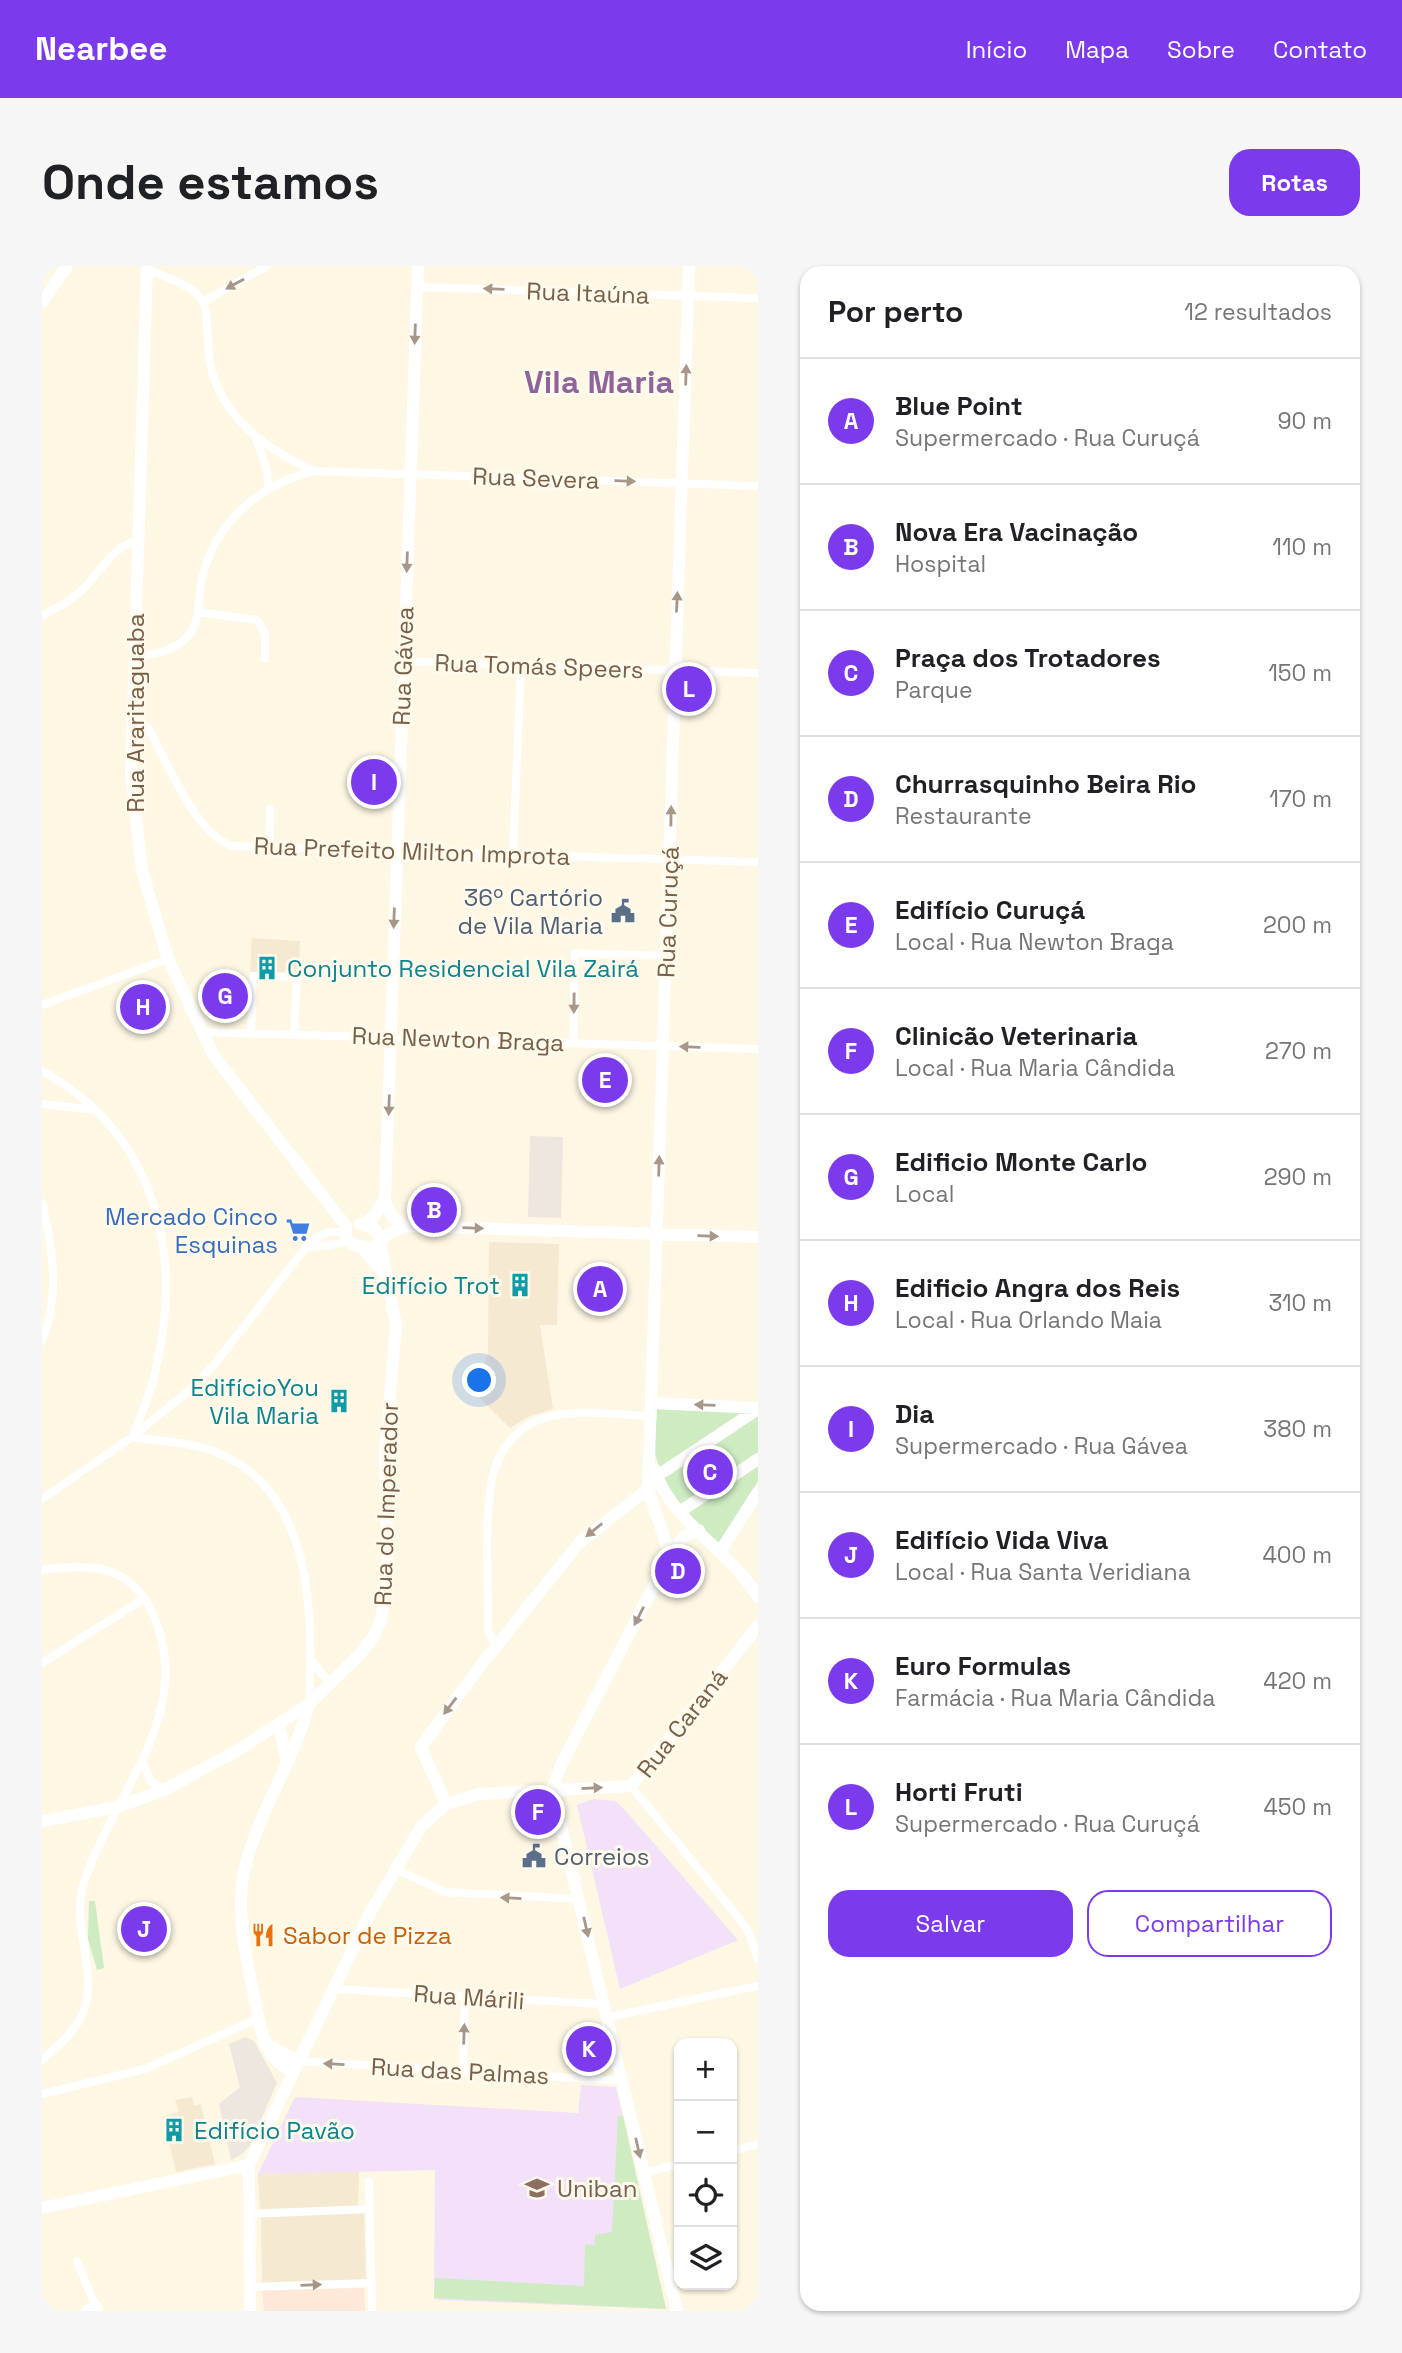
<!DOCTYPE html>
<html lang="pt">
<head>
<meta charset="utf-8">
<style>
	body { margin:0; font-family:"Space Grotesk",sans-serif; background:#f6f6f6; color:#202124 }
	.controls { position:absolute; right:21px; bottom:21px; display:grid; overflow:hidden; border-radius:14px; box-shadow:0 2px 5px #0004 }
	.controls button { width:63px; height:63px; display:grid; place-items:center; padding:0; border:0; border-bottom:2px solid #e0e0e0; background:#fff; color:#202124; font:35px sans-serif }
	.you { position:absolute; left:438px; top:1115px; width:24px; height:24px; margin:-18px; border:5px solid #fff; border-radius:50%; background:#1a73e8; box-shadow:0 0 0 10px #1a73e833 }
	.badge { display:grid; place-items:center; width:46px; height:46px; border-radius:50%; background:#7c3aed; color:#fff; font-size:23px; font-weight:700 }
	.pin { position:absolute; translate:-50% -50%; border:4px solid #fff; box-shadow:0 2px 7px #0006 }
	.list { margin:0; padding:0; list-style:none }
	h2 { display:flex; justify-content:space-between; align-items:center; height:91px; margin:0; padding:0 28px; font-size:30px }
	h2 small { font-size:23px; font-weight:400; color:#757577 }
	.list li { display:grid; grid-template-columns:46px 1fr auto; gap:21px; align-items:center; box-sizing:border-box; height:126px; padding:0 28px; border-top:2px solid #e0e0e0 }
	.list b { display:block; font-size:26px; white-space:nowrap }
	.list p { margin:0; font-size:23px; white-space:nowrap; color:#757577 }
	.list em { font-size:23px; font-style:normal; color:#757577 }
	.actions { display:flex; gap:14px; padding:21px 28px }
	.actions a { flex:1; padding:16px 0; border:2px solid #7c3aed; border-radius:21px; text-align:center; font-size:24px; color:#7c3aed }
	.actions .main { background:#7c3aed; color:#fff }
	.icon { flex:none; width:38px; height:38px; fill:none; stroke:currentColor; stroke-width:2; stroke-linecap:round; stroke-linejoin:round }
	.map { position:relative; flex:none; width:716px; height:2045px; overflow:hidden; border-radius:21px }
	header { display:flex; align-items:center; gap:42px; box-sizing:border-box; height:98px; padding:0 35px; background:#7c3aed; color:#fff }
	header strong { font-size:33px }
	nav { display:flex; gap:38px; margin-inline-start:auto; font-size:24px }
	.intro { display:flex; align-items:center; justify-content:space-between; box-sizing:border-box; height:168px; padding:0 42px }
	h1 { margin:0; font-size:49px }
	.button { padding:18px 32px; border-radius:21px; background:#7c3aed; color:#fff; font-size:24px; font-weight:700 }
	main { display:flex; gap:42px; padding:0 42px }
	aside { flex:1; background:#fff; border-radius:21px; box-shadow:0 2px 5px #0004 }
	.map>svg:first-child { display:block }
	.residential { fill:#f5e9d2 }
	.commercial { fill:#fee8d8 }
	.industrial { fill:#ede7df }
	.education { fill:#f3e1f9 }
	.green { fill:#ceebc2 }
	.lines { fill:none; stroke-linecap:round; stroke-linejoin:round }
	.street { stroke:#fff; stroke-width:8 }
	.secondary { stroke:#fff; stroke-width:12 }
	.oneway { fill:#a79789 }
	.labels { text-anchor:middle; dominant-baseline:central; stroke-width:6; stroke-linejoin:round; paint-order:stroke }
	.street-label { font-size:24px; fill:#775f49; stroke:#fffaeb }
	.service-label { font-size:24px; fill:#4e5e75; stroke:#fffaeb; text-anchor:end }
	.culture-label { font-size:24px; fill:#0d838f; stroke:#fffaeb; text-anchor:start }
	.shop-label { font-size:24px; fill:#366cbe; stroke:#fffaeb; text-anchor:end }
	.food-label { font-size:24px; fill:#c56008; stroke:#fffaeb; text-anchor:start }
	.education-label { font-size:24px; fill:#785e54; stroke:#fffaeb; text-anchor:start }
	.district-label { font-size:32px; font-weight:bold; fill:#8f649b; stroke:#fffaeb }
</style>
</head>
<body>
<header>
<strong>Nearbee</strong>
<nav><a>Início</a><a>Mapa</a><a>Sobre</a><a>Contato</a></nav>
</header>
<div class="intro"><h1>Onde estamos</h1><a class="button">Rotas</a></div>
<main>
<div class="map">
<svg width="716" height="2045" viewBox="0 0 716 2045">
	<rect width="100%" height="100%" fill="#fdf7e4"/>
	<!-- residential -->
	<path class="residential" d="M210,672l48,3 -1,35 -49,-2z
		M447,976l70,2 -2,81h-17l13,84 -23,7 -20,12 -36,-36 14,-38z
		M150,1831l2,9 7,-2 14,60 -39,8 -13,-56 16,-4 -4,-12z
		M317,1905l-1,36 -98,2 -2,-35z
		M322,1947l2,67 -104,5 -1,-69z"/>
	<!-- commercial -->
	<path class="commercial" d="M322,2022l1,23h-101l-2,-21z"/>
	<!-- industrial -->
	<path class="industrial" d="M488,870l33,1 -2,81 -33,-1z
		M203,1771l9,4 23,42 -27,62 -8,9 -11,6 -12,-56 21,-17 -11,-43z"/>
	<!-- education -->
	<path class="education" d="M551,1533l23,2 8,8 114,131 -118,49 -43,-184z
		M539,1819l35,2 50,222 -226,-9 -6,-2 1,-128 -177,4 37,-77 283,16z"/>
	<!-- green -->
	<path class="green" d="M615,1142l93,3 8,4v66l-38,63c-27,-24 -54,-51 -64,-87 -4,-14 1,-34 1,-49z
		M47,1635h6l9,67 -7,2 -9,-31z
		M576,1850h5l43,193 -232,-11 1,-20 149,8 1,-42 10,1v-10l17,-3z"/>
	<g class="lines">
		<!-- street -->
		<path class="street" d="M105,4c15,6 48,15 56,32 6,13 4,44 7,60 10,55 56,87 104,109
			M375,21l341,11
			M161,36l64,-36
			M214,173l11,31 1,17
			M156,346l59,8 8,14v25
			M0,350c17,-9 33,-18 46,-32 19,-22 21,-31 49,-45
			M93,390c21,-2 44,-5 57,-25 9,-16 6,-37 10,-53 13,-56 58,-94 112,-107l444,15
			M361,395l355,12
			M91,456h8l8,7c18,33 47,106 83,117l526,16
			M227,581l1,-38
			M471,588l8,-188
			M0,739l126,-46
			M159,766l557,17
			M209,767l2,-57 44,1 -3,57
			M531,777l2,-90 91,3
			M0,805c115,64 143,184 112,306 -5,20 -14,41 -22,60 28,4 58,5 84,15 98,39 97,162 93,251
			M0,838l53,6
			M0,937c11,45 18,94 0,138
			M264,982l44,-6
			M0,1233l90,-62 59,-48 22,-23 98,-125 16,-9h19
			M0,1304c46,-6 86,-7 109,40 48,100 -36,180 -67,272 -15,45 18,92 -3,135 -8,17 -26,31 -39,43
			M454,1381l-8,-17c1,-43 -6,-128 8,-165 8,-22 26,-40 48,-47 33,-10 73,-3 107,-2
			M269,1394l19,24
			M0,1397l103,-65
			M100,1495l9,21 13,8
			M589,1520l107,131 11,16 9,26
			M352,1602l50,24 136,7
			M291,1723l272,15
			M566,1751l150,-31
			M256,1795l325,20
			M421,1806l2,-75
			M0,1828l103,-25 114,-51
			M690,1885l26,-7
			M602,1907l35,-9
			M327,1915l3,130
			M207,1948l120,-5
			M35,1995l19,46
			M208,2021l122,-4"/>
		<!-- secondary -->
		<path class="secondary" d="M105,0l-16,507 11,98 26,88 46,97 132,170
			M0,36l25,-36
			M343,936l8,16 12,8
			M321,959l11,-9 11,-17 33,-933
			M304,960v13l7,6 19,3 17,-14 16,-8 353,11
			M320,981l24,29
			M610,1137l106,5
			M613,1204c16,52 76,81 103,127
			M639,1245l77,-52
			M679,1284l37,-58
			M628,1289l-22,-66 41,-1223
			M237,1458l8,40
			M404,1538l-25,-57 57,-78 101,-126 69,-54 9,-13 101,-67
			M0,1555l75,-14 47,-17 74,-40 71,-46 51,-50 14,-18 7,-16 7,-42 -3,-123 11,-130 -17,-89 -5,-8 -14,-4
			M222,1777l34,18
			M250,1806c-29,-15 -31,-42 -37,-71 -9,-45 -21,-93 -9,-138 15,-56 49,-104 63,-159
			M0,1942l207,-43
			M45,2045l9,-4 1,4
			M208,2045l-1,-146 122,-254 50,-84 25,-23 33,-10 152,-8 127,-160
			M635,2045l-125,-522 10,-26 108,-208 14,-19 15,-6"/>
	</g>
	<!-- one-way arrows -->
	<defs><path id="oneway-solid" d="M-6-.8H1V-3.2L6.5 0L1 3.2V.8H-6Z" transform="scale(1.75)"/></defs>
	<g class="oneway">
		<use href="#oneway-solid" transform="translate(193 18) rotate(151)"/>
		<use href="#oneway-solid" transform="translate(452 23) rotate(-178)"/>
		<use href="#oneway-solid" transform="translate(373 68) rotate(92)"/>
		<use href="#oneway-solid" transform="translate(644 109) rotate(-88)"/>
		<use href="#oneway-solid" transform="translate(583 215) rotate(2)"/>
		<use href="#oneway-solid" transform="translate(365 296) rotate(92)"/>
		<use href="#oneway-solid" transform="translate(635 336) rotate(-87)"/>
		<use href="#oneway-solid" transform="translate(629 550) rotate(-89)"/>
		<use href="#oneway-solid" transform="translate(352 652) rotate(92)"/>
		<use href="#oneway-solid" transform="translate(532 737) rotate(91)"/>
		<use href="#oneway-solid" transform="translate(648 781) rotate(-178)"/>
		<use href="#oneway-solid" transform="translate(347 839) rotate(92)"/>
		<use href="#oneway-solid" transform="translate(617 900) rotate(-88)"/>
		<use href="#oneway-solid" transform="translate(431 962) rotate(2)"/>
		<use href="#oneway-solid" transform="translate(666 970) rotate(2)"/>
		<use href="#oneway-solid" transform="translate(663 1139) rotate(-178)"/>
		<use href="#oneway-solid" transform="translate(552 1264) rotate(141)"/>
		<use href="#oneway-solid" transform="translate(597 1350) rotate(117)"/>
		<use href="#oneway-solid" transform="translate(408 1440) rotate(127)"/>
		<use href="#oneway-solid" transform="translate(550 1522) rotate(-3)"/>
		<use href="#oneway-solid" transform="translate(469 1632) rotate(-177)"/>
		<use href="#oneway-solid" transform="translate(544 1661) rotate(77)"/>
		<use href="#oneway-solid" transform="translate(422 1768) rotate(-88)"/>
		<use href="#oneway-solid" transform="translate(292 1798) rotate(-177)"/>
		<use href="#oneway-solid" transform="translate(596 1882) rotate(77)"/>
		<use href="#oneway-solid" transform="translate(269 2019) rotate(-2)"/>
	</g>
	<!-- icons -->
	<defs>
		<g id="civic-bare" transform="scale(1.89)"><path d="M-.6-6.5H3V-4.5H.6V-3L4-1V1h2V6H-6V1h2V-1L-.6-3ZM-1.2 2.5V6h2.4V2.5Z" fill="#5c6f8a" stroke="#fffaeb" stroke-width="2.5" paint-order="stroke"/></g>
		<g id="building-bare" transform="scale(1.89)"><path d="M-4-6H4V6H1V3H-1V6H-4ZM-2.5-4.3h1.7v1.8h-1.7ZM.8-4.3h1.7v1.8H.8ZM-2.5-1h1.7V.8h-1.7ZM.8-1h1.7V.8H.8Z" fill="#0f9aa8" stroke="#fffaeb" stroke-width="2.5" paint-order="stroke"/></g>
		<g id="supermarket-bare" transform="scale(1.89)"><path d="M-6-5.5h2.5l.6 2H6L4.5 2H-2.5L-4.4-4H-6ZM-1.5 3.2a1.3 1.3 0 1 0 .1 0ZM3 3.2a1.3 1.3 0 1 0 .1 0Z" fill="#3f7fe0" stroke="#fffaeb" stroke-width="2.5" paint-order="stroke"/></g>
		<g id="restaurant-bare" transform="scale(1.89)"><path d="M-5-6h1v4h1v-4h1v4h1v-4h1v5L-1.5 .5V6h-2V.5L-5-1ZM5-6V6H3V1.5H1.5Q1.5-4 5-6Z" fill="#e8710a" stroke="#fffaeb" stroke-width="2.5" paint-order="stroke"/></g>
		<g id="university-bare" transform="scale(1.89)"><path d="M0-5L7-2L0 1L-7-2ZM-4 1L0 2.5L4 1V4Q0 6-4 4Z" fill="#8d6e63" stroke="#fffaeb" stroke-width="2.5" paint-order="stroke"/></g>
	</defs>
	<g fill-rule="evenodd">
		<use href="#civic-bare" x="581" y="645"/>
		<use href="#building-bare" x="225" y="702"/>
		<use href="#supermarket-bare" x="256" y="964"/>
		<use href="#building-bare" x="478" y="1019"/>
		<use href="#building-bare" x="297" y="1135"/>
		<use href="#civic-bare" x="492" y="1590"/>
		<use href="#restaurant-bare" x="221" y="1669"/>
		<use href="#building-bare" x="132" y="1864"/>
		<use href="#university-bare" x="495" y="1922"/>
	</g>
	<g class="labels">
		<!-- street labels -->
		<g class="street-label">
			<text transform="translate(546 27) rotate(2)">Rua Itaúna</text>
			<text transform="translate(494 212) rotate(2)">Rua Severa</text>
			<text transform="translate(361 400) rotate(-88)">Rua Gávea</text>
			<text transform="translate(497 400) rotate(2)">Rua Tomás Speers</text>
			<text transform="translate(93 447) rotate(-90)">Rua Araritaguaba</text>
			<text transform="translate(370 585) rotate(2)">Rua Prefeito Milton Improta</text>
			<text transform="translate(626 646) rotate(-88)">Rua Curuçá</text>
			<text transform="translate(416 773) rotate(2)">Rua Newton Braga</text>
			<text transform="translate(344 1238) rotate(-88)">Rua do Imperador</text>
			<text transform="translate(640 1457) rotate(-52)">Rua Caraná</text>
			<text transform="translate(427 1731) rotate(4)">Rua Márili</text>
			<text transform="translate(418 1805) rotate(3)">Rua das Palmas</text>
		</g>
		<!-- service labels -->
		<g class="service-label">
			<text x="561" y="631">36º Cartório<tspan x="561" dy="28">de Vila Maria</tspan></text>
			<text x="512" y="1590" text-anchor="start">Correios</text>
		</g>
		<!-- culture labels -->
		<g class="culture-label">
			<text x="245" y="702">Conjunto Residencial Vila Zairá</text>
			<text x="458" y="1019" text-anchor="end">Edifício Trot</text>
			<text x="277" y="1121" text-anchor="end">EdifícioYou<tspan x="277" dy="28">Vila Maria</tspan></text>
			<text x="152" y="1864">Edifício Pavão</text>
		</g>
		<!-- shop labels -->
		<g class="shop-label">
			<text x="236" y="950">Mercado Cinco<tspan x="236" dy="28">Esquinas</tspan></text>
		</g>
		<!-- food labels -->
		<g class="food-label">
			<text x="241" y="1669">Sabor de Pizza</text>
		</g>
		<!-- education labels -->
		<g class="education-label">
			<text x="515" y="1922">Uniban</text>
		</g>
		<!-- district labels -->
		<g class="district-label">
			<text x="557" y="116">Vila Maria</text>
		</g>
	</g>
</svg>
<div class="controls">
<button>+</button>
<button>−</button>
<button><svg class="icon" aria-label="locate" viewBox="0 0 24 24"><circle cx="12" cy="12" r="6"/><path d="M12 2v4M12 18v4M2 12h4M18 12h4"/></svg></button>
<button><svg class="icon" aria-label="layers" viewBox="0 0 24 24"><path d="M12 4l9 5-9 5-9-5zM3 14l9 5 9-5"/></svg></button>
</div>
<div class="you"></div>
<div class="pin badge" style="left:558px;top:1023px">A</div>
<div class="pin badge" style="left:392px;top:944px">B</div>
<div class="pin badge" style="left:668px;top:1206px">C</div>
<div class="pin badge" style="left:636px;top:1305px">D</div>
<div class="pin badge" style="left:563px;top:814px">E</div>
<div class="pin badge" style="left:496px;top:1546px">F</div>
<div class="pin badge" style="left:183px;top:730px">G</div>
<div class="pin badge" style="left:101px;top:741px">H</div>
<div class="pin badge" style="left:332px;top:516px">I</div>
<div class="pin badge" style="left:102px;top:1663px">J</div>
<div class="pin badge" style="left:547px;top:1783px">K</div>
<div class="pin badge" style="left:647px;top:423px">L</div>
</div>
<aside>
<h2>Por perto<small>12 resultados</small></h2>
<ul class="list">
<li><span class="badge">A</span><div><b>Blue Point</b><p>Supermercado · Rua Curuçá</p></div><em>90 m</em></li>
<li><span class="badge">B</span><div><b>Nova Era Vacinação</b><p>Hospital</p></div><em>110 m</em></li>
<li><span class="badge">C</span><div><b>Praça dos Trotadores</b><p>Parque</p></div><em>150 m</em></li>
<li><span class="badge">D</span><div><b>Churrasquinho Beira Rio</b><p>Restaurante</p></div><em>170 m</em></li>
<li><span class="badge">E</span><div><b>Edifício Curuçá</b><p>Local · Rua Newton Braga</p></div><em>200 m</em></li>
<li><span class="badge">F</span><div><b>Clinicão Veterinaria</b><p>Local · Rua Maria Cândida</p></div><em>270 m</em></li>
<li><span class="badge">G</span><div><b>Edificio Monte Carlo</b><p>Local</p></div><em>290 m</em></li>
<li><span class="badge">H</span><div><b>Edificio Angra dos Reis</b><p>Local · Rua Orlando Maia</p></div><em>310 m</em></li>
<li><span class="badge">I</span><div><b>Dia</b><p>Supermercado · Rua Gávea</p></div><em>380 m</em></li>
<li><span class="badge">J</span><div><b>Edifício Vida Viva</b><p>Local · Rua Santa Veridiana</p></div><em>400 m</em></li>
<li><span class="badge">K</span><div><b>Euro Formulas</b><p>Farmácia · Rua Maria Cândida</p></div><em>420 m</em></li>
<li><span class="badge">L</span><div><b>Horti Fruti</b><p>Supermercado · Rua Curuçá</p></div><em>450 m</em></li>
</ul>
<div class="actions"><a class="main">Salvar</a><a>Compartilhar</a></div>
</aside>
</main>
</body>
</html>
